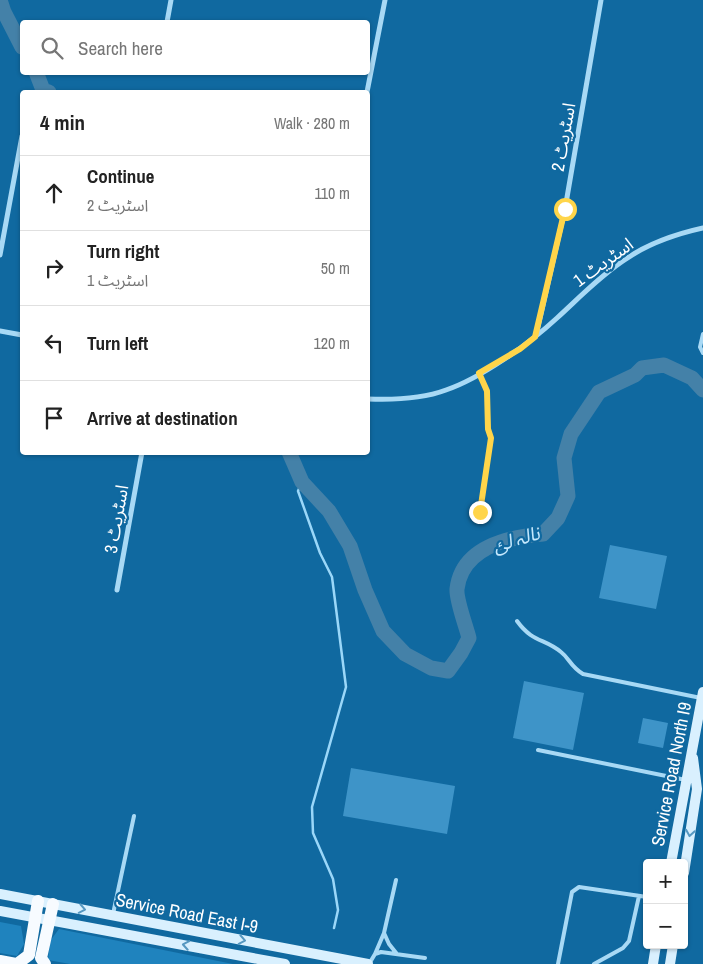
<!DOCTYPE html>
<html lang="en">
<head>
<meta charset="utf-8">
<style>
	body { margin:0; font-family:"Archivo Narrow","Noto Sans Arabic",sans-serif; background:#f6f6f6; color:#222 }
	.controls { position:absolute; right:15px; bottom:15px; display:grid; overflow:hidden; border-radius:5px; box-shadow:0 1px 4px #0004 }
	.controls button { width:45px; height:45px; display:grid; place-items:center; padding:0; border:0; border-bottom:1px solid #e0e0e0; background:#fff; color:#222; font:25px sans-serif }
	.stop { position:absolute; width:15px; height:15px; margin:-11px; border:4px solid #ffd54a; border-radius:50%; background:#fff }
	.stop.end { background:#ffd54a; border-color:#fff; box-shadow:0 1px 5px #0008 }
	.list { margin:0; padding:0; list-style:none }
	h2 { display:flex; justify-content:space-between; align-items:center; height:65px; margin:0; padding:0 20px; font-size:21px }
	h2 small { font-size:16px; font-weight:400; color:#767676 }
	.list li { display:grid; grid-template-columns:32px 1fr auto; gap:15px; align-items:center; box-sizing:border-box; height:75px; padding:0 20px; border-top:1px solid #e0e0e0 }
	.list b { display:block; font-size:19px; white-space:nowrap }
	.list p { margin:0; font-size:16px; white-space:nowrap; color:#767676 }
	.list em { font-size:16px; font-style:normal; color:#767676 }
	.icon { flex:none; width:28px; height:28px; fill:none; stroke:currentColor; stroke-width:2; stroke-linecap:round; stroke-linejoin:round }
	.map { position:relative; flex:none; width:703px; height:964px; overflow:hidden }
	.search { position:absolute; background:#fff; box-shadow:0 1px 4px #0004; left:20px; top:20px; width:350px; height:55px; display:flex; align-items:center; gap:12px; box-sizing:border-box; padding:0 18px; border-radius:5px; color:#767676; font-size:19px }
	.panel { position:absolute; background:#fff; box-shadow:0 1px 4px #0004; left:20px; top:90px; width:350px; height:365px; border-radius:5px }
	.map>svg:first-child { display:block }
	.green { fill:#1f83be }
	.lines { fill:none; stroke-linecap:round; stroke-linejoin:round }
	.stream { stroke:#9ad7f9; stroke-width:2.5 }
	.river { stroke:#4481a8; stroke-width:15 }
	.building { fill:#3e94c8 }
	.service { stroke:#a8d9f5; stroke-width:4 }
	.minor { stroke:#a8d9f5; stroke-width:5 }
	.secondary { stroke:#d9f0fe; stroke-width:10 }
	.primary { stroke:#f7fbff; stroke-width:12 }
	.oneway { stroke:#5698c1 }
	.route { stroke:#ffd54a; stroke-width:6 }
	.labels { text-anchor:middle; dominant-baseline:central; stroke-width:4.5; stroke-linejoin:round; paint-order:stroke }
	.street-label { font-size:18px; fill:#fff; stroke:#1069a0 }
	.water-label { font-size:19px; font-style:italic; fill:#c4e8fd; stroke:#1069a0 }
</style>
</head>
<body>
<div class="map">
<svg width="703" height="964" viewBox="0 0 703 964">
	<rect width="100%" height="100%" fill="#1069a0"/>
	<!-- green -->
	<path class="green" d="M0,922l21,4 3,18 -7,12 -17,-3z
		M59,929l174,35h-163l-22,-4 2,-19z"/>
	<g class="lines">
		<!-- stream -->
		<path class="stream" d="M302,482l-4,9 22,62 12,24 14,110 -34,120 1,26 20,46 5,31 -4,18"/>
		<!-- river -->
		<path class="river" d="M0,0l4,12 18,35
			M36,72l7,18 6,2
			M289,452l13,30 27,29 21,35 15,44 18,41 22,23 26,14 17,3 13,-18 8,-15c-3,-12 -13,-38 -12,-49 5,-42 51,-52 86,-55l15,-16 10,-22 -4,-38 7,-24 28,-42 36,-17 7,-7 22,-3 28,13 11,12"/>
	</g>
	<!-- building -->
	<path class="building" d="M610,545l57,11 -11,53 -57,-11z
		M524,681l60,12 -11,57 -60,-12z
		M643,718l25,5 -5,25 -25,-5z
		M351,768l104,18 -8,48 -104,-18z"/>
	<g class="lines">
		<!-- service -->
		<path class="service" d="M703,334l-3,13 3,6
			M479,373l8,18 1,38 3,9 -11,74
			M517,621c16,22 27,17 44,31 9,7 9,14 22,22l118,24
			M538,750l148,30
			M396,880l-12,53 5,11 8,10
			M113,914l21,-98
			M375,954l9,-21
			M369,964l6,-10 6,-2 44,6
			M558,964l14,-72 7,-5 68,10
			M594,964l29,-16 6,-7 10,-45"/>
		<!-- minor -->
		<path class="minor" d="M167,22l4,-22
			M367,92l18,-92
			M0,255l22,-119
			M0,331l22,4
			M536,336l29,-127 36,-209
			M368,399c25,1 54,0 78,-9 35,-12 83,-46 111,-72 22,-20 44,-43 69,-59 23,-16 50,-25 77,-31
			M117,590l25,-138"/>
		<!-- secondary -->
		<path class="secondary" d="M671,863l32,-171
			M684,873l13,-84 -4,-31
			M0,894l368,70
			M0,911l285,53
			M653,964l3,-19
			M670,964l3,-19"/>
		<!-- primary -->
		<path class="primary" d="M0,961l16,3
			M17,964l12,-9 9,-54
			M45,964l-4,-6 12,-54"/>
	</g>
	<!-- one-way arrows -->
	<defs><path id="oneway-chevron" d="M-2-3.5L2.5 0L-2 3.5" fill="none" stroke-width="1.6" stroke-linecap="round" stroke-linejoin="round" transform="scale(1.25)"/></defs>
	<g class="oneway">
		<use href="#oneway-chevron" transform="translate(690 833) rotate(99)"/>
		<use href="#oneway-chevron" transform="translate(82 909) rotate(11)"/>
		<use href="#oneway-chevron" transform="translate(242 940) rotate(11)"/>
		<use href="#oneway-chevron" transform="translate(186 945) rotate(-170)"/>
	</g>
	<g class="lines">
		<!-- route -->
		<path class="route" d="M480,512l11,-74 -3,-9 -1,-38 -8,-18 41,-24 15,-12 30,-128"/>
	</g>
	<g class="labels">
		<!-- street labels -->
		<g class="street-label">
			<text transform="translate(563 137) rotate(-80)">اسٹریٹ 2</text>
			<text transform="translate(603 262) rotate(-36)">اسٹریٹ 1</text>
			<text transform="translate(116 519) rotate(-80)">اسٹریٹ 3</text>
			<text transform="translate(671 774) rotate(-79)">Service Road North I9</text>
			<text transform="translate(187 913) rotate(11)">Service Road East I-9</text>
		</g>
		<!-- water labels -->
		<g class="water-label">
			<text transform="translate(516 539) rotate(-17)">نالہ لئ</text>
		</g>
	</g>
</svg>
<div class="controls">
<button>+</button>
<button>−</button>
</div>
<div class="stop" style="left:565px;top:209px"></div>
<div class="stop end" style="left:480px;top:512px"></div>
<div class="search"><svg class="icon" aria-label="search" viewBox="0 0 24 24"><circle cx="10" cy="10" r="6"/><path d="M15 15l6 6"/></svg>Search here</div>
<section class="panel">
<h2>4 min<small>Walk · 280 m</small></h2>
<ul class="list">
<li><svg class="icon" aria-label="ahead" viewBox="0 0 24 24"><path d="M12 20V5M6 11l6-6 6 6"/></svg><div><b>Continue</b><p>اسٹریٹ 2</p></div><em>110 m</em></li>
<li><svg class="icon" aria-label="right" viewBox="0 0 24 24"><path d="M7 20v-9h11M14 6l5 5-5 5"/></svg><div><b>Turn right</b><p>اسٹریٹ 1</p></div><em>50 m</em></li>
<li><svg class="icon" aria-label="left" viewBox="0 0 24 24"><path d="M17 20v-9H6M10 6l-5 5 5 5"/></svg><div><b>Turn left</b></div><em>120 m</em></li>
<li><svg class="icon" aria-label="arrive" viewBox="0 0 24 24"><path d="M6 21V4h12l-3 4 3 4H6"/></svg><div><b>Arrive at destination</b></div></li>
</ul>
</section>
</div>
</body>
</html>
